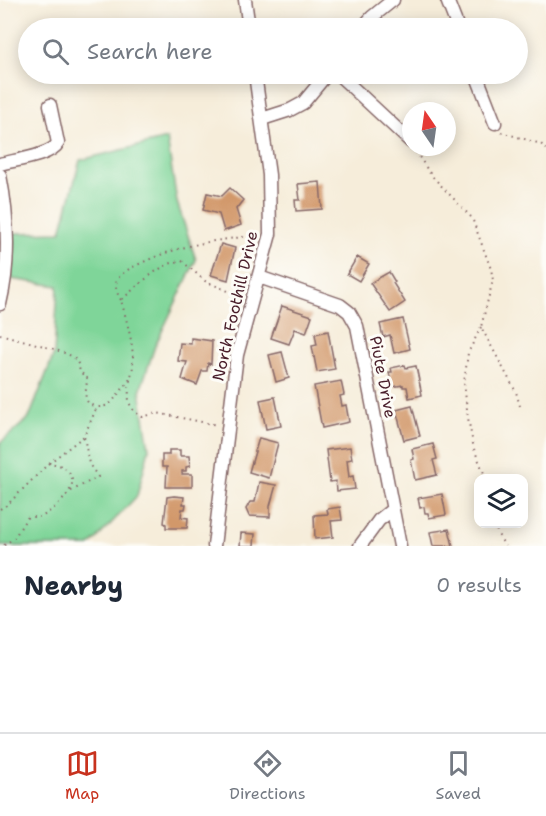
<!DOCTYPE html>
<html lang="en">
<head>
<meta charset="utf-8">
<style>
	body { margin:0; font-family:"Shantell Sans",sans-serif; background:#f6f6f7; color:#1f2937 }
	.controls { position:absolute; right:18px; bottom:18px; display:grid; overflow:hidden; border-radius:12px; box-shadow:0 3px 15px #0003 }
	.controls button { width:54px; height:54px; display:grid; place-items:center; padding:0; border:0; border-bottom:2px solid #e0e1e3; background:#fff; color:#1f2937; font:30px sans-serif }
	.compass { position:absolute; left:402px; top:102px; width:54px; height:54px; border-radius:50%; background:#fff; box-shadow:0 3px 15px #0003; rotate:347deg }
	.list { margin:0; padding:0; list-style:none }
	h2 { display:flex; justify-content:space-between; align-items:center; height:78px; margin:0; padding:0 24px; font-size:26px }
	h2 small { font-size:20px; font-weight:400; color:#747a83 }
	.icon { flex:none; width:33px; height:33px; fill:none; stroke:currentColor; stroke-width:2; stroke-linecap:round; stroke-linejoin:round }
	.map { position:relative; flex:none; width:546px; height:546px; overflow:hidden }
	.search { position:absolute; background:#fff; box-shadow:0 3px 15px #0003; left:18px; right:18px; top:18px; height:66px; display:flex; align-items:center; gap:15px; box-sizing:border-box; padding:0 21px; border-radius:33px; color:#747a83; font-size:22px }
	.sheet { height:186px; background:#fff }
	nav { display:flex; justify-content:space-around; align-items:center; box-sizing:border-box; height:84px; border-top:2px solid #e0e1e3; background:#fff; font-size:16px; color:#747a83 }
	nav a { display:grid; justify-items:center; gap:3px }
	nav .on { color:#c8321e }
	.map>svg:first-child { display:block }
	.green { fill:#7fd599; stroke:#647a62; stroke-width:1.5 }
	.building { fill:#d2986a }
	.lines { fill:none; stroke-linecap:round; stroke-linejoin:round }
	.minor-casing { stroke:#866768; stroke-width:15 }
	.path { stroke:#866768; stroke-width:2; stroke-dasharray:1.5 4.5; stroke-linecap:butt }
	.minor { stroke:#fff; stroke-width:12 }
	.labels { text-anchor:middle; dominant-baseline:central; stroke-width:6; stroke-linejoin:round; paint-order:stroke }
	.street-label { font-size:16px; fill:#4a1f2b; stroke:#fdfcf7 }
</style>
</head>
<body>
<div class="map">
<svg width="546" height="546" viewBox="0 0 546 546">
	<rect width="100%" height="100%" fill="#fdfcf7"/>
	<filter id="ink" filterUnits="userSpaceOnUse"><feTurbulence type="fractalNoise" baseFrequency=".0167" numOctaves="2"/><feDisplacementMap in="SourceGraphic" scale="12" xChannelSelector="R" yChannelSelector="G"/><feConvolveMatrix kernelMatrix="1 2 1 2 8 2 1 2 1" color-interpolation-filters="sRGB"/></filter>
	<filter id="wash" filterUnits="userSpaceOnUse"><feTurbulence type="fractalNoise" baseFrequency=".008" numOctaves="4" result="noise"/><feDisplacementMap in="SourceGraphic" scale="24" xChannelSelector="R" yChannelSelector="G"/><feGaussianBlur stdDeviation="1.35" result="paint"/><feColorMatrix in="noise" values="0 0 0 0 0 0 0 0 0 0 0 0 0 0 0 0 0 1.4 0 .05"/><feComposite in="paint" operator="in"/></filter>
	<g filter="url(#wash)">
		<rect width="100%" height="100%" fill="#f6edda"/>
		<!-- green -->
		<path class="green" d="M167,139l10,63 19,58 -41,86 -15,45 9,58 -12,47 -47,50h-90v-103l29,-25 25,-64 4,-68 -47,-7 2,-46 48,-1 19,-72z"/>
		<g id="blocks">
			<!-- building -->
			<path class="building" d="M320,182l2,27 -26,2 -1,-11h5l-2,-16z
				M230,188l13,12 -7,9 5,16 -17,6 -5,-17 -16,-4 4,-17 15,3z
				M221,244l14,4 -7,32 -17,-5z
				M357,257l12,7 -10,17 -12,-7z
				M389,272l6,10 -2,1 12,19 -15,10 -20,-29z
				M282,306l30,10 -6,17 -11,-4 -6,15 -18,-6z
				M403,319l7,30 -16,4 -4,-18 -7,2 -3,-13z
				M328,331l7,38 -18,3 -5,-26 5,-1 -2,-11z
				M191,338l21,3 -1,23 -3,-1 -1,8h-5l-5,14 -15,-6 5,-17 -9,-1 2,-18 11,1z
				M282,352l7,26 -13,4 -7,-27z
				M405,365l1,3 10,-2 6,29 -13,3 -2,-11h-4v-2l-11,2 -3,-15h3l-1,-4z
				M341,381l3,14 -4,1 2,10 4,-1 3,17 -27,6 -8,-42z
				M275,397l6,29 -15,3 -6,-29z
				M412,406l8,30 -16,4 -8,-30z
				M259,438l19,5 -9,35 -20,-6z
				M433,444l4,15 -4,1 4,15 -22,5 -4,-20 3,-1 -2,-10z
				M350,447l2,12 -5,1 2,17 4,-1 2,13 -18,2 -1,-10 -6,1 -4,-32z
				M169,450h11v6h9l1,10 -4,1v4h-4v3h10v13h-26l1,-20h-5v-12h7z
				M259,482l17,3 -6,21v11l-21,-1 -3,-7 4,-7h5z
				M442,494l4,21 -17,3 -1,-5h-3l-1,-6 -4,1 -2,-10z
				M174,496l10,1 -1,7h3l-1,5h-3l-1,8 7,1 -1,10h-21v-4l-2,-1 3,-26z
				M340,507l2,13 -11,1 2,16 -18,2 -1,-24 14,-1 -1,-5z
				M449,529l4,17h-20l-3,-14z
				M241,533l14,1 -1,12h-14z"/>
		</g>
	</g>
	<g filter="url(#ink)">
		<use href="#blocks" fill-opacity="0" stroke="#866768" stroke-width="1.5"/>
		<g class="lines">
			<!-- minor casing -->
			<g class="minor-casing">
				<path id="minor" d="M245,0l4,28
					M447,0l11,28
					M362,28l10,-11 21,-17
					M338,74l73,68
					M476,74l19,49
					M262,119l28,-9 13,-7 24,-29
					M0,164c15,-4 51,-8 58,-21l-8,-38
					M0,175c8,41 10,88 0,129
					M259,277l81,28 9,7 8,14 43,220
					M214,546l23,-191 33,-121 -1,-59 -14,-101
					M360,546l19,-26 14,-11"/>
			</g>
			<!-- path -->
			<path class="path" d="M501,132l40,12 5,5
				M416,152l15,23 41,43 19,51 2,11 -12,47 35,65 4,14
				M121,300c-12,-19 -1,-27 16,-35 44,-21 74,-24 122,-30
				M481,327l-13,26 -4,30 4,35 6,31 12,29
				M0,334c13,4 69,17 75,25 3,3 4,8 5,13l7,6c0,13 -7,25 10,29
				M130,380c-2,18 -4,27 12,37l15,-4 60,12
				M49,463l35,-27
				M71,491l27,-14 -9,-13 -5,-28 13,-29c13,0 15,-5 22,-14 4,-5 9,-9 11,-15 9,-18 -4,-59 -9,-78 16,-13 41,-39 61,-39l23,20 37,16
				M0,509l8,-5 41,-41c8,1 12,2 18,7 17,16 -12,39 -26,47h-13l-2,2 -12,19 -11,8
				M496,524l1,9 8,13"/>
			<!-- minor -->
			<use href="#minor" class="minor"/>
		</g>
	</g>
	<g class="labels">
		<!-- street labels -->
		<g class="street-label">
			<text transform="translate(235 306) rotate(-77)">North Foothill Drive</text>
			<text transform="translate(383 377) rotate(79)">Piute Drive</text>
		</g>
	</g>
</svg>
<div class="controls">
<button><svg class="icon" aria-label="layers" viewBox="0 0 24 24"><path d="M12 4l9 5-9 5-9-5zM3 14l9 5 9-5"/></svg></button>
</div>
<svg class="compass" viewBox="-18 -18 36 36"><path d="M0-13l5 13h-10z" fill="#e53935"/><path d="M0 13l5-13h-10z" fill="#747a83"/></svg>
<div class="search"><svg class="icon" aria-label="search" viewBox="0 0 24 24"><circle cx="10" cy="10" r="6"/><path d="M15 15l6 6"/></svg>Search here</div>
</div>
<section class="sheet">
<h2>Nearby<small>0 results</small></h2>
<ul class="list">
</ul>
</section>
<nav>
<a class="on"><svg class="icon" aria-label="map" viewBox="0 0 24 24"><path d="M3 6l6-2 6 2 6-2v14l-6 2-6-2-6 2zM9 4v14M15 6v14"/></svg>Map</a>
<a><svg class="icon" aria-label="directions" viewBox="0 0 24 24"><path d="M12 3l9 9-9 9-9-9zM9 14v-3h6M13 9l2 2-2 2"/></svg>Directions</a>
<a><svg class="icon" aria-label="saved" viewBox="0 0 24 24"><path d="M7 4h10v16l-5-4-5 4z"/></svg>Saved</a>
</nav>
</body>
</html>
